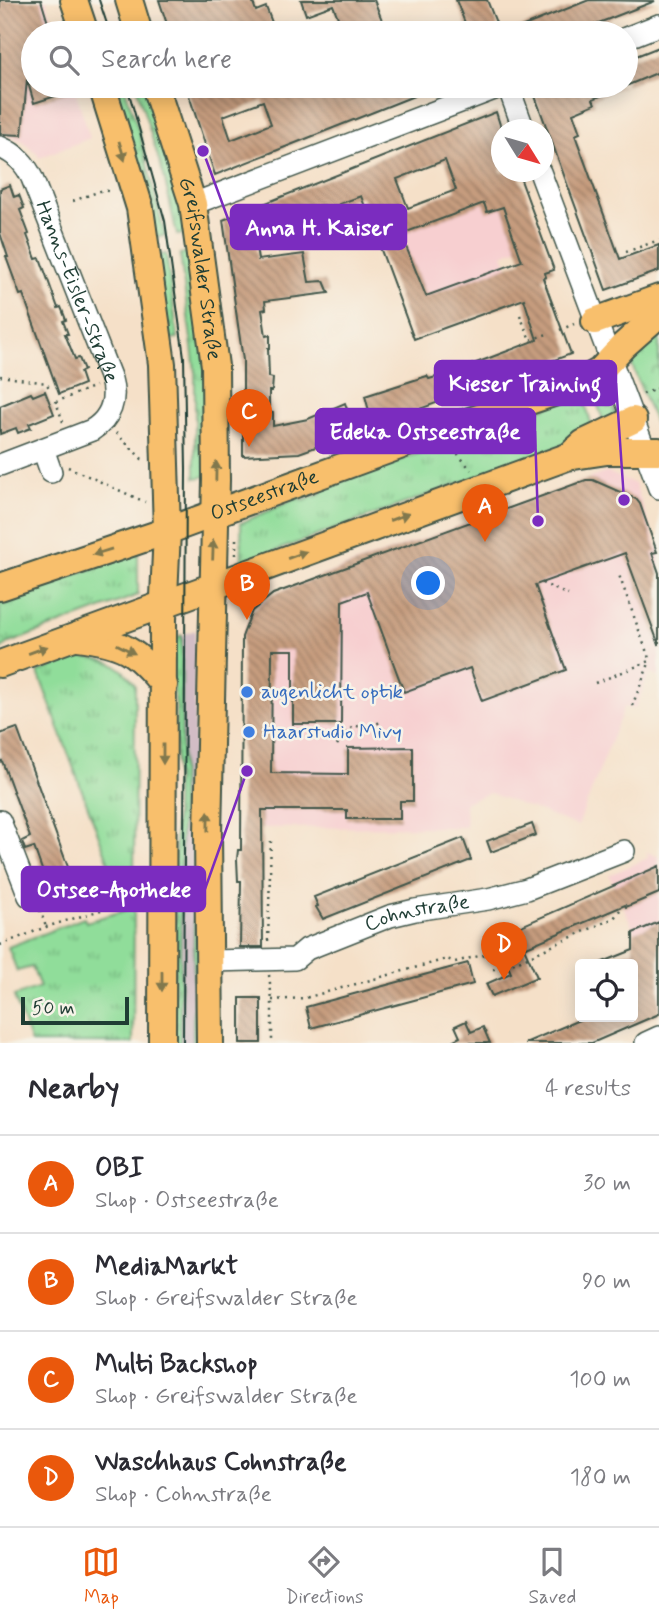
<!DOCTYPE html>
<html lang="en">
<head>
<meta charset="utf-8">
<style>
	body { margin:0; font-family:Mynerve,sans-serif; background:#f7f7f7; color:#2b2b33 }
	.controls { position:absolute; right:21px; bottom:21px; display:grid; overflow:hidden; border-radius:7px; box-shadow:0 4px 18px #0003 }
	.controls button { width:63px; height:63px; display:grid; place-items:center; padding:0; border:0; border-bottom:2px solid #e1e1e2; background:#fff; color:#2b2b33; font:35px sans-serif }
	.compass { position:absolute; left:491px; top:119px; width:63px; height:63px; border-radius:50%; background:#fff; box-shadow:0 4px 18px #0003; rotate:127deg }
	.scale { position:absolute; left:21px; bottom:18px; width:108px; box-sizing:border-box; padding-left:7px; border:4px solid #1f3d34; border-top:0; font-size:19px; line-height:24px; white-space:nowrap; color:#1f3d34; -webkit-text-stroke:5px #f7f3e8; paint-order:stroke }
	.you { position:absolute; left:429px; top:584px; width:24px; height:24px; margin:-18px; border:5px solid #fff; border-radius:50%; background:#1a73e8; box-shadow:0 0 0 10px #1a73e833 }
	.badge { display:grid; place-items:center; width:46px; height:46px; border-radius:50%; background:#ea580c; color:#fff; font-size:23px; font-weight:700 }
	.pin { position:absolute; translate:-50% -58px; filter:drop-shadow(0 2px 4px #0008) }
	.pin::after { content:''; position:absolute; top:37px; width:24px; height:21px; background:inherit; clip-path:polygon(0 0,100% 0,50% 100%) }
	.list { margin:0; padding:0; list-style:none }
	h2 { display:flex; justify-content:space-between; align-items:center; height:91px; margin:0; padding:0 28px; font-size:30px }
	h2 small { font-size:23px; font-weight:400; color:#7c7c81 }
	.list li { display:grid; grid-template-columns:46px 1fr auto; gap:21px; align-items:center; box-sizing:border-box; height:98px; padding:0 28px; border-top:2px solid #e1e1e2 }
	.list b { display:block; font-size:26px; white-space:nowrap }
	.list p { margin:0; font-size:23px; white-space:nowrap; color:#7c7c81 }
	.list em { font-size:23px; font-style:normal; color:#7c7c81 }
	.icon { flex:none; width:38px; height:38px; fill:none; stroke:currentColor; stroke-width:2; stroke-linecap:round; stroke-linejoin:round }
	.map { position:relative; flex:none; width:659px; height:1043px; overflow:hidden }
	.search { position:absolute; background:#fff; box-shadow:0 4px 18px #0003; left:21px; right:21px; top:21px; height:77px; display:flex; align-items:center; gap:18px; box-sizing:border-box; padding:0 24px; border-radius:38px; color:#7c7c81; font-size:26px }
	.sheet { height:483px; background:#fff }
	nav { display:flex; justify-content:space-around; align-items:center; box-sizing:border-box; height:98px; border-top:2px solid #e1e1e2; background:#fff; font-size:19px; color:#7c7c81 }
	nav a { display:grid; justify-items:center; gap:4px }
	nav .on { color:#ea580c }
	.map>svg:first-child { display:block }
	.built { fill:#f7cfd0 }
	.railway { fill:#d2bdc5 }
	.grass { fill:url(#grass-tufts); stroke:#588d67; stroke-width:2 }
	.park { fill:url(#park-crowns); stroke:#588d67; stroke-width:2 }
	.building { fill:url(#building-back-hatch); fill-rule:evenodd }
	.lines { fill:none; stroke-linecap:round; stroke-linejoin:round }
	.minor-casing { stroke:#3f554a; stroke-width:24 }
	.major-casing { stroke:#3f554a; stroke-width:30 }
	.path { stroke:#3f554a; stroke-width:2.5; stroke-dasharray:2 5; stroke-linecap:butt }
	.minor { stroke:#fff; stroke-width:21 }
	.major { stroke:#f8bf6c; stroke-width:26 }
	.tram { stroke:#1f3d34; stroke-width:2 }
	.oneway { fill:#81784d }
	.shop-dot { fill:#3f7fe0; stroke:#f7f3e8; stroke-width:2.5 }
	.labels { text-anchor:middle; dominant-baseline:central; stroke-width:5; stroke-linejoin:round; paint-order:stroke }
	.street-label { font-size:21px; fill:#1f3d34; stroke:#f7f3e8 }
	.shop-label { font-size:21px; fill:#366cbe; stroke:#f7f3e8; text-anchor:start }
	.leader { fill:none; stroke:#7b2cbf; stroke-width:2.5 }
	.callout-dot { fill:#7b2cbf; stroke:#f7f3e8; stroke-width:2.5 }
	.callout { fill:#7b2cbf; stroke:#7b2cbf; stroke-width:2.5 }
	.callout-label { font-size:23px; text-anchor:middle; font-weight:bold; fill:#fff }
</style>
</head>
<body>
<div class="map">
<svg width="659" height="1043" viewBox="0 0 659 1043">
	<defs>
		<pattern id="grass-tufts" width="24" height="20" patternUnits="userSpaceOnUse" patternTransform="scale(1.75)"><rect width="24" height="20" fill="#90dd9a"/><path d="M3 7l-1-3M5 7V3M7 7l1-3M15 17l-1-3M17 17v-4M19 17l1-3" fill="none" stroke="#75b47e"/></pattern>
		<pattern id="park-crowns" width="20" height="18" patternUnits="userSpaceOnUse" patternTransform="scale(1.75)"><rect width="20" height="18" fill="#90dd9a"/><path d="M2 6a3 3 0 1 1 6 0M12 15a3 3 0 1 1 6 0" fill="none" stroke="#75b47e"/></pattern>
		<pattern id="building-back-hatch" width="6" height="6" patternUnits="userSpaceOnUse" patternTransform="scale(1.75)"><rect width="6" height="6" fill="#c69c7e"/><path d="M-1 5l2 2M0 0l6 6M5-1l2 2" fill="none" stroke="#a08068"/></pattern>
	</defs>
	<rect width="100%" height="100%" fill="#f7f3e8"/>
	<filter id="ink" filterUnits="userSpaceOnUse"><feTurbulence type="fractalNoise" baseFrequency=".0143" numOctaves="2"/><feDisplacementMap in="SourceGraphic" scale="14" xChannelSelector="R" yChannelSelector="G"/><feConvolveMatrix kernelMatrix="1 2 1 2 8 2 1 2 1" color-interpolation-filters="sRGB"/></filter>
	<filter id="wash" filterUnits="userSpaceOnUse"><feTurbulence type="fractalNoise" baseFrequency=".00686" numOctaves="4" result="noise"/><feDisplacementMap in="SourceGraphic" scale="28" xChannelSelector="R" yChannelSelector="G"/><feGaussianBlur stdDeviation="1.57" result="paint"/><feColorMatrix in="noise" values="0 0 0 0 0 0 0 0 0 0 0 0 0 0 0 0 0 1.4 0 .05"/><feComposite in="paint" operator="in"/></filter>
	<g filter="url(#wash)">
		<rect width="100%" height="100%" fill="#f5e0c8"/>
		<!-- built -->
		<path class="built" d="M0,0h46l11,33h-24v53h41l16,52 -51,20 -2,-4 -14,-13 -23,-8z
			M470,167l17,45 40,-15 16,42 -40,15 17,46 -106,39 -48,-131h42l48,-18z
			M607,472l28,12 24,68v125l-10,-4 -14,36 -11,-2 -46,119 -88,-33 -25,9 1,25 -225,1 1,-193 8,-20 10,-12 13,-9 58,-22z
			M647,852l12,5v157l-4,2 -28,-64 14,-6 -32,-71 39,-17z"/>
		<!-- railway -->
		<path class="railway" d="M195,630l-2,413h-13l2,-408z"/>
		<!-- grass -->
		<path class="grass" d="M112,86h12l15,46 26,104 -9,1z
			M136,86h12l42,147 -13,2 -13,-59z
			M192,251l13,96 3,129 -13,2v-108l-15,-116z
			M166,254l12,84 -10,1 -12,-83z
			M603,386l5,3 4,12 -5,2v4h6l6,14 -13,8 -13,-39z
			M577,396l7,4 8,26 -4,10 -346,127 -1,-40 59,-26 3,4 18,-7 -1,-5z
			M138,552v43l-129,48 -9,6v-48z
			M182,635l-2,408h-6l2,-337 -4,-32 -1,-34z
			M79,657c25,1 42,6 56,28l-1,203 -14,5 -82,-221z
			M195,776h7l-2,267h-7z
			M134,904l-1,139h-102l-17,-47 26,-9 -8,-20 -15,4 -9,-24 76,-29 2,4 40,-12v-3z"/>
		<!-- park -->
		<path class="park" d="M659,323v111l-27,-69 2,-9 -2,-4z"/>
		<g id="blocks">
			<!-- building -->
			<path class="building" d="M0,0h41l10,33h-18v53h47l1,2 -47,15 -7,-24 -5,56 -22,-1z
				M159,0h93l4,11 10,-4 10,26h-106z
				M301,0h73l13,33h-43l-11,-28 -27,10z
				M456,0h31l13,33h-31z
				M589,0l66,1 -82,32h-67z
				M659,47v25l-33,14v-26z
				M186,86h29l1,5 13,-5h122l1,5 11,-5h76l-224,89zM263,101l8,23 -40,16 -8,-24z
				M560,86h64l-31,13 2,5 -22,9 7,20 -5,2 45,124 39,-14v26l-53,19 -71,-194z
				M496,112l5,16v44h17l36,98 -9,3 1,4 -3,1 28,76 -198,72 -8,-30 62,-20 2,3 18,-5 90,-34 -13,-41 -110,40 -53,-143 -22,8 6,13 -12,4 -6,-15 -73,28 4,26 46,-6 5,28 15,-1 5,12 -64,8 1,8 -4,1 4,26 4,-1v13h-2l1,29 4,1 -1,13h-3v21l4,1v13l35,-7 37,-16 10,30 -56,20 -56,3v-96l-20,-140zM445,160l11,30 -48,18 -11,-29zM484,203l3,9 16,-5 19,54 -96,35 -25,-62z
				M10,185l4,12 5,-2 5,13 -4,2 9,24 -2,1 9,24 4,-1 18,50 3,-1 5,13 -3,1 5,13h-3l10,25 4,-1 5,12 -4,2 4,12 -25,10 -36,-100 -3,1 -14,-38h2l-8,-24v-44z
				M45,391l9,23 -25,10 2,4 -13,5 -2,-5 -16,6v-28l31,-13 2,3z
				M586,480h7l43,19 4,5 17,48 -5,1 7,20v72l-34,-92 -90,32 31,85 -84,31 -12,-33 -66,24 -37,-100 -25,9 -1,123h-48v-74h-21l-1,123 77,1v-26l65,-1v54h-13v18h-53v-9h-85l1,137h-23l1,-66h-3l-1,-22 1,-9h3l1,-213 10,-26 21,-17z
				M17,728l63,172 -23,8 -6,-14 -9,3 -2,-10 7,-3 -13,-37 -9,3 -3,-9 8,-4 -28,-76 -2,1v-28z
				M532,824l4,11 -45,17 -4,-11z
				M463,838l8,22 -148,59 -7,-12 2,-1 -4,-9z
				M659,866v27l-33,14 -1,-2 -101,43 13,29 -45,19 -6,-12 25,-11 -15,-36z
				M659,922v92l-67,29h-67l61,-26h47v-53h-35l35,-14v-17z
				M468,963l5,21 -162,44 -5,-21z
				M240,998h21v45h-21z
				M466,1021l5,11 12,-5 7,16h-42l12,-6 -5,-11z"/>
		</g>
	</g>
	<g filter="url(#ink)">
		<use href="#blocks" fill-opacity="0" stroke="#3f554a" stroke-width="2"/>
		<g class="lines">
			<!-- minor casing -->
			<g class="minor-casing">
				<g id="minor">
					<path d="M626,38l33,-13"/>
					<path d="M508,86l16,44"/>
					<path id="s1" d="M0,147c16,7 25,16 32,31l79,201c6,21 0,39 -19,51l-92,35"/>
					<path d="M540,172l119,316"/>
					<path d="M193,204l309,-118"/>
					<path d="M43,449l8,23"/>
					<path d="M0,821l29,75"/>
					<path id="s2" d="M210,961l85,-2 12,-10 83,-33 25,-6 73,-11 39,-10 97,-38"/>
					<path d="M646,1043l13,-6"/>
				</g>
			</g>
			<!-- major casing -->
			<g class="major-casing">
				<g id="major">
					<path d="M74,0l11,33"/>
					<path d="M129,0l10,33"/>
					<path d="M102,86l38,122 22,156 5,167 -4,88 -1,424"/>
					<path id="s3" d="M155,86l38,118 22,162 1,114 -8,353 2,210"/>
					<path d="M595,321l64,-23"/>
					<path d="M574,452l10,-9 49,-23"/>
					<path id="s4" d="M0,587l167,-56 276,-101 131,-44 26,-15 23,-25 36,-32"/>
					<path d="M78,637c46,6 56,12 86,48"/>
					<path d="M0,664l567,-207 40,-6h52"/>
				</g>
			</g>
			<!-- path -->
			<path class="path" d="M73,201l30,-11 9,2
				M626,252l33,-12
				M520,315l10,25 20,-7
				M560,330l14,-6
				M0,376l46,7 4,6
				M643,394l16,-6
				M63,422l-7,-20 39,-16
				M116,433l26,26h2
				M453,448l18,22
				M68,467l77,35
				M236,555v-18
				M542,583l26,12
				M595,683l55,-22 -31,-86
				M632,706l18,-45
				M337,745c17,-27 19,-15 45,-23
				M40,910l6,17
				M268,941l3,-102
				M0,945l46,-18 94,-29
				M493,969h8l113,-51 6,-8
				M269,975l3,25v43
				M272,1000l33,-2 142,-39 8,3 32,-8"/>
			<!-- minor -->
			<use href="#minor" class="minor"/>
			<!-- major -->
			<use href="#major" class="major"/>
			<!-- tram -->
			<path class="tram" d="M99,0l11,33
				M127,86l38,135 19,136 2,112 -3,574"/>
		</g>
		<!-- one-way arrows -->
		<defs><path id="oneway-solid" d="M-6-.8H1V-3.2L6.5 0L1 3.2V.8H-6Z" transform="scale(1.75)"/></defs>
		<g class="oneway">
			<use href="#oneway-solid" transform="translate(122 151) rotate(73)"/>
			<use href="#oneway-solid" transform="translate(216 471) rotate(-89)"/>
			<use href="#oneway-solid" transform="translate(399 517) rotate(-20)"/>
			<use href="#oneway-solid" transform="translate(213 550) rotate(-88)"/>
			<use href="#oneway-solid" transform="translate(102 552) rotate(163)"/>
			<use href="#oneway-solid" transform="translate(297 555) rotate(-20)"/>
			<use href="#oneway-solid" transform="translate(126 649) rotate(27)"/>
			<use href="#oneway-solid" transform="translate(38 650) rotate(-20)"/>
			<use href="#oneway-solid" transform="translate(163 754) rotate(90)"/>
			<use href="#oneway-solid" transform="translate(208 821) rotate(-89)"/>
			<use href="#oneway-solid" transform="translate(162 981) rotate(90)"/>
		</g>
	</g>
	<!-- markers -->
	<g class="shop-dot">
		<circle cx="247" cy="692" r="7"/>
		<circle cx="249" cy="732" r="7"/>
	</g>
	<g class="labels">
		<!-- street labels -->
		<g class="street-label">
			<text stroke="none"><textPath href="#s3" startOffset="189">Greifswalder Straße</textPath></text>
			<text stroke="none"><textPath href="#s1" startOffset="168">Hanns-Eisler-Straße</textPath></text>
			<text stroke="none"><textPath href="#s4" startOffset="280">Ostseestraße</textPath></text>
			<text stroke="none"><textPath href="#s2" startOffset="217">Cohnstraße</textPath></text>
		</g>
		<!-- shop labels -->
		<g class="shop-label">
			<text x="261" y="692">augenlicht optik</text>
			<text x="263" y="732">Haarstudio Mivy</text>
		</g>
	</g>
	<!-- callouts -->
	<path class="leader" d="M203 151L231 227M624 500L616 383M538 521L535 431M247 771L205 889"/>
	<g class="callout-dot">
		<circle cx="203" cy="151" r="7"/>
		<circle cx="624" cy="500" r="7"/>
		<circle cx="538" cy="521" r="7"/>
		<circle cx="247" cy="771" r="7"/>
	</g>
	<g class="callout">
		<rect x="231" y="205" width="175" height="44" rx="7"/>
		<rect x="435" y="361" width="181" height="44" rx="7"/>
		<rect x="316" y="409" width="219" height="44" rx="7"/>
		<rect x="22" y="867" width="183" height="44" rx="7"/>
	</g>
	<g class="callout-label">
		<text x="319" y="235">Anna H. Kaiser</text>
		<text x="525" y="391">Kieser Training</text>
		<text x="425" y="439">Edeka Ostseestraße</text>
		<text x="114" y="897">Ostsee-Apotheke</text>
	</g>
</svg>
<div class="controls">
<button><svg class="icon" aria-label="locate" viewBox="0 0 24 24"><circle cx="12" cy="12" r="6"/><path d="M12 2v4M12 18v4M2 12h4M18 12h4"/></svg></button>
</div>
<svg class="compass" viewBox="-18 -18 36 36"><path d="M0-13l5 13h-10z" fill="#e53935"/><path d="M0 13l5-13h-10z" fill="#7c7c81"/></svg>
<div class="scale">50 m</div>
<div class="you"></div>
<div class="pin badge" style="left:485px;top:542px">A</div>
<div class="pin badge" style="left:247px;top:620px">B</div>
<div class="pin badge" style="left:249px;top:447px">C</div>
<div class="pin badge" style="left:504px;top:980px">D</div>
<div class="search"><svg class="icon" aria-label="search" viewBox="0 0 24 24"><circle cx="10" cy="10" r="6"/><path d="M15 15l6 6"/></svg>Search here</div>
</div>
<section class="sheet">
<h2>Nearby<small>4 results</small></h2>
<ul class="list">
<li><span class="badge">A</span><div><b>OBI</b><p>Shop · Ostseestraße</p></div><em>30 m</em></li>
<li><span class="badge">B</span><div><b>MediaMarkt</b><p>Shop · Greifswalder Straße</p></div><em>90 m</em></li>
<li><span class="badge">C</span><div><b>Multi Backshop</b><p>Shop · Greifswalder Straße</p></div><em>100 m</em></li>
<li><span class="badge">D</span><div><b>Waschhaus Cohnstraße</b><p>Shop · Cohnstraße</p></div><em>180 m</em></li>
</ul>
</section>
<nav>
<a class="on"><svg class="icon" aria-label="map" viewBox="0 0 24 24"><path d="M3 6l6-2 6 2 6-2v14l-6 2-6-2-6 2zM9 4v14M15 6v14"/></svg>Map</a>
<a><svg class="icon" aria-label="directions" viewBox="0 0 24 24"><path d="M12 3l9 9-9 9-9-9zM9 14v-3h6M13 9l2 2-2 2"/></svg>Directions</a>
<a><svg class="icon" aria-label="saved" viewBox="0 0 24 24"><path d="M7 4h10v16l-5-4-5 4z"/></svg>Saved</a>
</nav>
</body>
</html>
